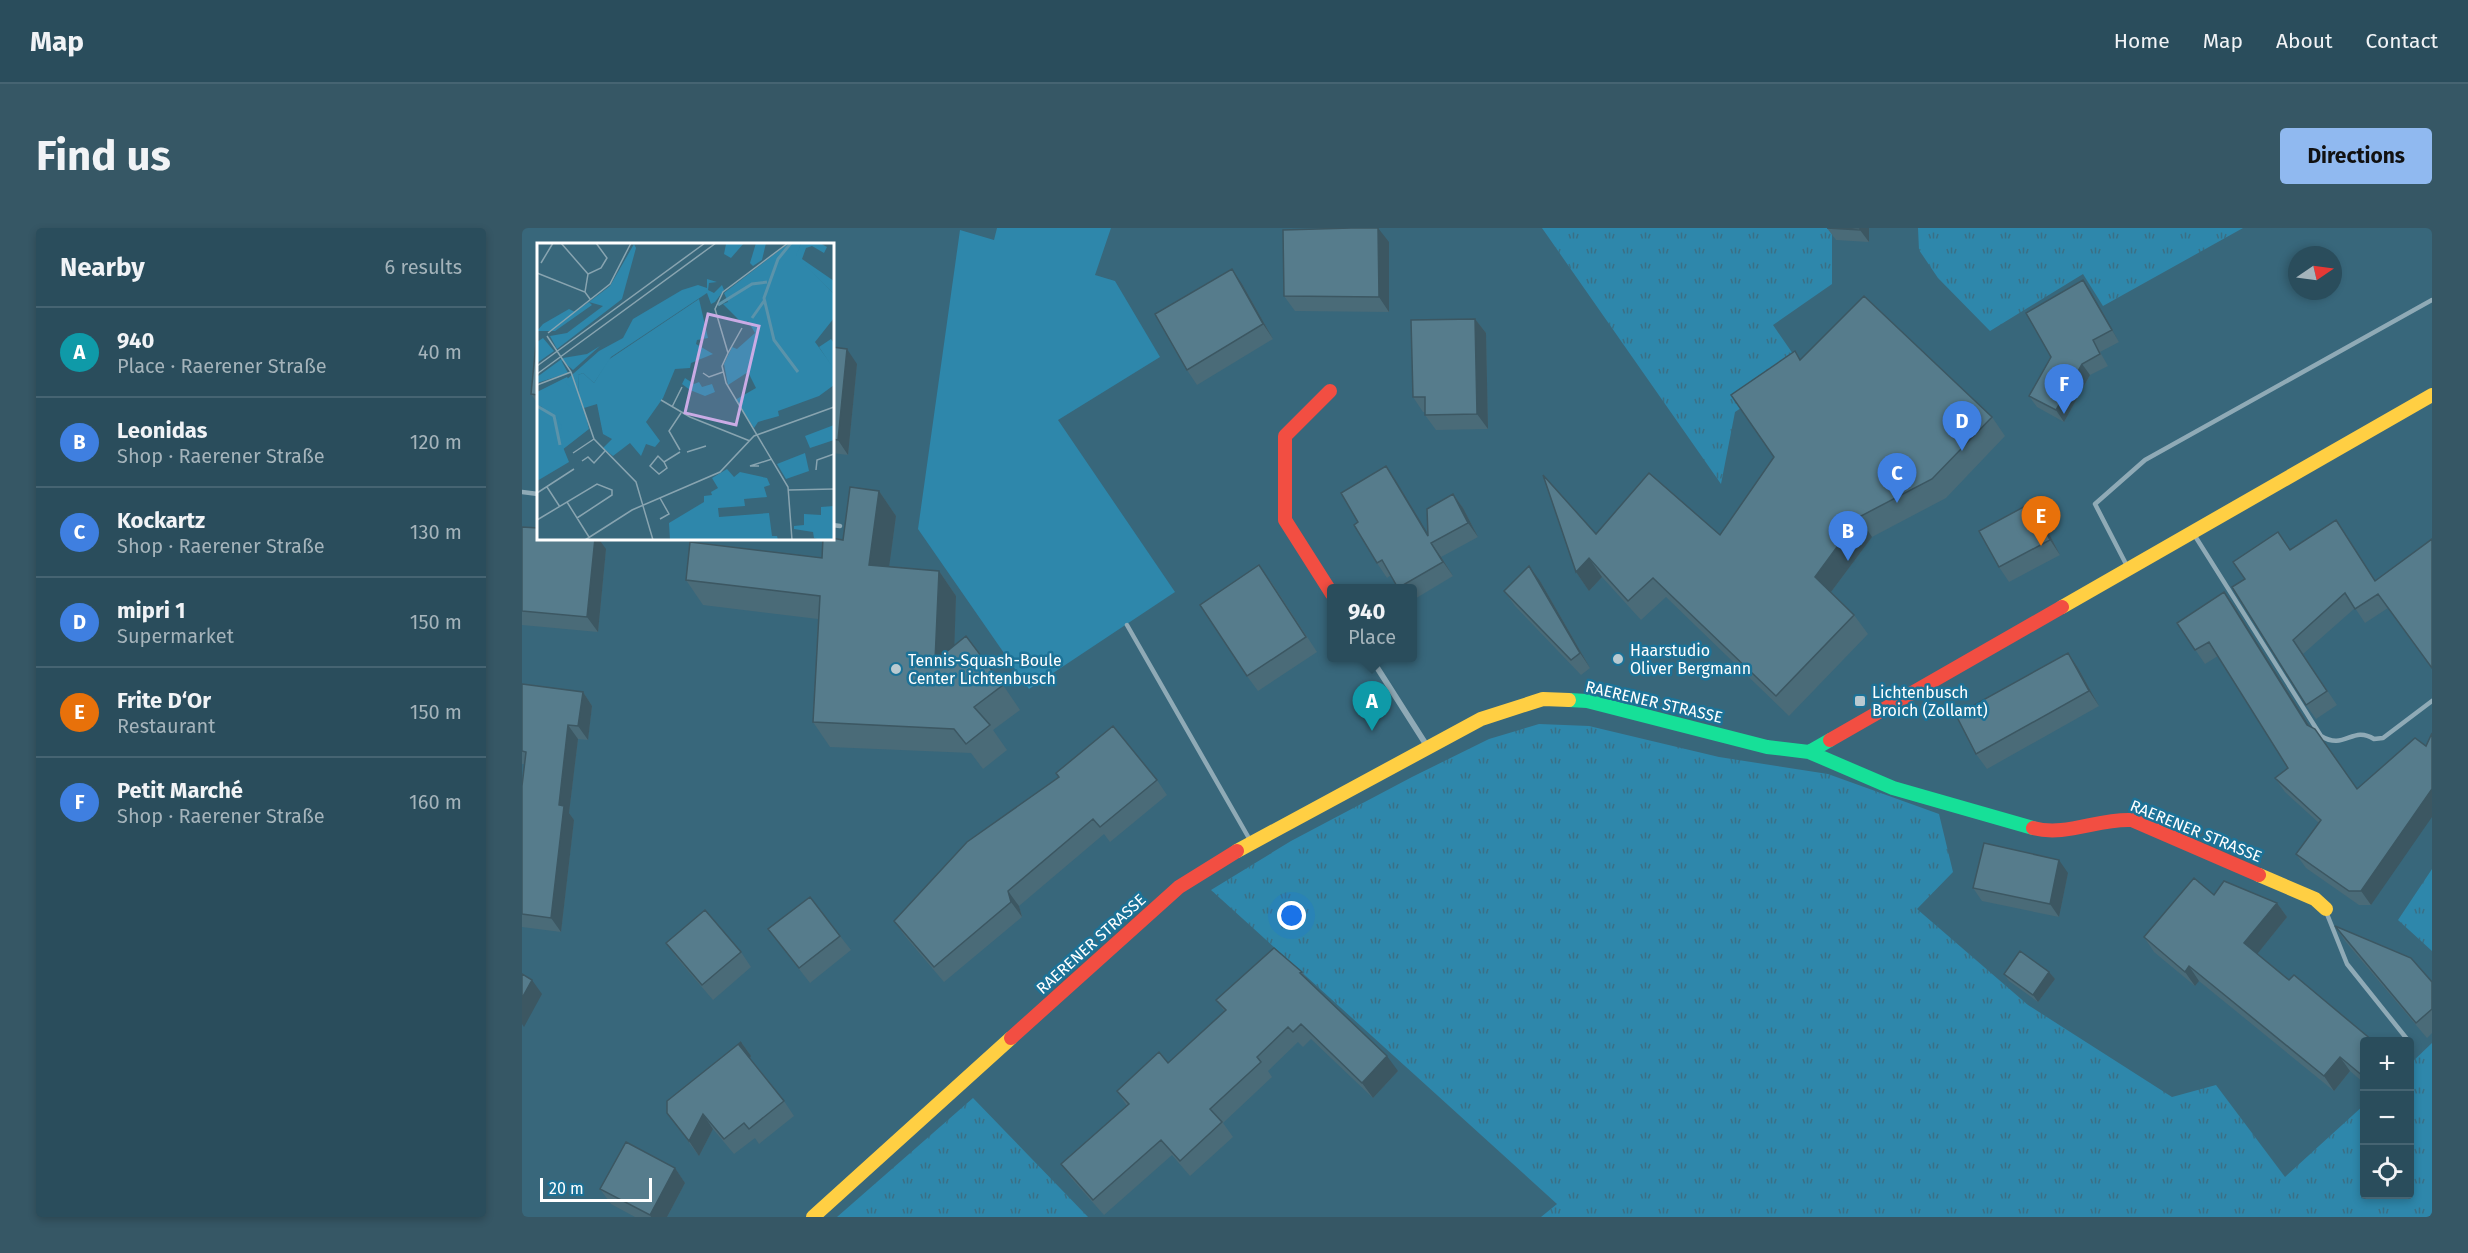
<!DOCTYPE html>
<html lang="en">
<head>
<meta charset="utf-8">
<style>
	body { margin:0; font-family:"Fira Sans",sans-serif; background:#365765; color:#f1f3f6 }
	.controls { position:absolute; right:18px; bottom:18px; display:grid; overflow:hidden; border-radius:6px; box-shadow:0 3px 9px #0003 }
	.controls button { width:54px; height:54px; display:grid; place-items:center; padding:0; border:0; border-bottom:2px solid #466472; background:#2a4d5c; color:#f1f3f6; font:30px sans-serif }
	.compass { position:absolute; left:1766px; top:18px; width:54px; height:54px; border-radius:50%; background:#2a4d5c; box-shadow:0 3px 9px #0003; rotate:77deg }
	.scale { position:absolute; left:18px; bottom:15px; width:112px; box-sizing:border-box; padding-left:6px; border:3px solid #fff; border-top:0; font-size:16px; line-height:21px; white-space:nowrap; color:#fff; -webkit-text-stroke:4px #1c7297; paint-order:stroke }
	.you { position:absolute; left:770px; top:688px; width:21px; height:21px; margin:-15px; border:4px solid #fff; border-radius:50%; background:#1a73e8; box-shadow:0 0 0 9px #1a73e833 }
	.badge { display:grid; place-items:center; width:39px; height:39px; border-radius:50%; background:#90b9f0; color:#fff; font-size:20px; font-weight:700 }
	.pin { position:absolute; translate:-50% -50px; filter:drop-shadow(0 2px 3px #0008) }
	.pin::after { content:''; position:absolute; top:32px; width:21px; height:18px; background:inherit; clip-path:polygon(0 0,100% 0,50% 100%) }
	.popup { position:absolute; left:805px; top:356px; width:90px; height:78px; box-sizing:border-box; display:grid; place-content:center; border-radius:6px; background:#2a4d5c; filter:drop-shadow(0 2px 4px #0005); font-size:20px; white-space:nowrap; color:#a5b4bb }
	.popup b { font-size:22px; color:#f1f3f6 }
	.popup::after { content:''; position:absolute; left:50%; top:100%; margin-left:-12px; border:12px solid transparent; border-top-color:#2a4d5c }
	.list { margin:0; padding:0; list-style:none }
	h2 { display:flex; justify-content:space-between; align-items:center; height:78px; margin:0; padding:0 24px; font-size:26px }
	h2 small { font-size:20px; font-weight:400; color:#a5b4bb }
	.list li { display:grid; grid-template-columns:39px 1fr auto; gap:18px; align-items:center; box-sizing:border-box; height:90px; padding:0 24px; border-top:2px solid #466472 }
	.list b { display:block; font-size:22px; white-space:nowrap }
	.list p { margin:0; font-size:20px; white-space:nowrap; color:#a5b4bb }
	.list em { font-size:20px; font-style:normal; color:#a5b4bb }
	.icon { flex:none; width:33px; height:33px; fill:none; stroke:currentColor; stroke-width:2; stroke-linecap:round; stroke-linejoin:round }
	.map { position:relative; flex:none; width:1910px; height:989px; overflow:hidden; border-radius:6px }
	header { display:flex; align-items:center; gap:36px; box-sizing:border-box; height:84px; padding:0 30px; background:#2a4d5c; border-bottom:2px solid #466472 }
	header strong { font-size:28px }
	nav { display:flex; gap:33px; margin-inline-start:auto; font-size:21px }
	.intro { display:flex; align-items:center; justify-content:space-between; box-sizing:border-box; height:144px; padding:0 36px }
	h1 { margin:0; font-size:42px }
	.button { padding:15px 27px; border-radius:6px; background:#90b9f0; color:#111; font-size:21px; font-weight:700 }
	main { display:flex; gap:36px; padding:0 36px }
	aside { flex:1; background:#2a4d5c; border-radius:6px; box-shadow:0 3px 9px #0003 }
	.map>svg:first-child { display:block }
	.grass { fill:url(#grass-tufts) }
	.garden { fill:#2e87ab }
	.lines { fill:none; stroke-linecap:round; stroke-linejoin:round }
	.lane { stroke:#8faab6; stroke-width:4.5 }
	.street { stroke:#8faab6; stroke-width:6 }
	.fast { stroke:#16e098; stroke-width:14 }
	.slow { stroke:#ffcf43; stroke-width:14 }
	.jam { stroke:#f24e42; stroke-width:14 }
	.wall { fill:#4a6b78 }
	.shaded-wall { fill:#3c5762 }
	.building { fill:#567c8c; stroke:#3c5762; stroke-width:1.5 }
	.poi-dot { fill:#b9cad1; stroke:#1c7297; stroke-width:2 }
	.labels { text-anchor:middle; dominant-baseline:central; stroke-width:5; stroke-linejoin:round; paint-order:stroke }
	.poi-label { font-size:16px; fill:#fff; stroke:#1c7297; text-anchor:start }
	.street-label { font-size:16px; fill:#fff; stroke:#1c7297 }
	.inset-river { fill:none; stroke:#5b93aa; stroke-width:3 }
	.inset-road { fill:none; stroke:#88a4b0; stroke-width:1.5 }
	.view { fill:#caabe5; fill-opacity:0.15; stroke:#caabe5; stroke-width:3 }
	.inset-edge { fill:none; stroke:#fff; stroke-width:3 }
</style>
</head>
<body>
<header>
<strong>Map</strong>
<nav><a>Home</a><a>Map</a><a>About</a><a>Contact</a></nav>
</header>
<div class="intro"><h1>Find us</h1><a class="button">Directions</a></div>
<main>
<aside>
<h2>Nearby<small>6 results</small></h2>
<ul class="list">
<li><span class="badge" style="background:#0f9aa8">A</span><div><b>940</b><p>Place · Raerener Straße</p></div><em>40 m</em></li>
<li><span class="badge" style="background:#3f7fe0">B</span><div><b>Leonidas</b><p>Shop · Raerener Straße</p></div><em>120 m</em></li>
<li><span class="badge" style="background:#3f7fe0">C</span><div><b>Kockartz</b><p>Shop · Raerener Straße</p></div><em>130 m</em></li>
<li><span class="badge" style="background:#3f7fe0">D</span><div><b>mipri 1</b><p>Supermarket</p></div><em>150 m</em></li>
<li><span class="badge" style="background:#e8710a">E</span><div><b>Frite D‘Or</b><p>Restaurant</p></div><em>150 m</em></li>
<li><span class="badge" style="background:#3f7fe0">F</span><div><b>Petit Marché</b><p>Shop · Raerener Straße</p></div><em>160 m</em></li>
</ul>
</aside>
<div class="map">
<svg width="1910" height="989" viewBox="0 0 1910 989">
	<defs>
		<pattern id="grass-tufts" width="24" height="20" patternUnits="userSpaceOnUse" patternTransform="scale(1.5)"><rect width="24" height="20" fill="#2e87ab"/><path d="M3 7l-1-3M5 7V3M7 7l1-3M15 17l-1-3M17 17v-4M19 17l1-3" fill="none" stroke="#3a6f85"/></pattern>
	</defs>
	<rect width="100%" height="100%" fill="#38677b"/>
	<!-- grass -->
	<path class="grass" d="M1020,0h290v56l-59,41 29,42 -67,45 -14,72z
		M1396,0h325l-140,78 -20,-32 -93,57 -52,-53 -19,-28z
		M1017,496l50,2 130,31 109,17 111,40 14,58 -36,37 111,96 144,92 44,-12 69,92 79,-72v89h46v-130l22,-21v174h-891l16,-13 -346,-314 80,-49 121,-64 77,-38z
		M1910,641v82l-34,-31z
		M451,870l115,119h-251z"/>
	<!-- garden -->
	<path class="garden" d="M475,0h114l-16,47 20,6 45,76 -102,63 117,172 -146,97 -111,-160 42,-299 34,10z"/>
	<g class="lines">
		<!-- lane -->
		<path class="lane" d="M0,264l16,2
			M310,297l8,1
			M1673,308l126,200c24,15 31,-11 53,3l9,-1 49,-37
			M1604,336l-31,-60 50,-44 287,-160
			M605,397l123,215
			M1805,686l20,50 60,75"/>
		<!-- street -->
		<path class="street" d="M849,430l56,88"/>
		<!-- fast -->
		<path class="fast" d="M1047,472l18,1 180,46 42,5 21,-12
			M1287,524l84,36 140,40"/>
		<!-- slow -->
		<path class="slow" d="M1540,379l370,-212
			M715,623l244,-132 62,-20 26,1
			M1737,647l56,24 11,10
			M291,989l198,-179"/>
		<!-- jam -->
		<path class="jam" d="M808,163l-45,45v84l47,74
			M1308,512l232,-133
			M1511,600c33,9 66,-10 99,-8l127,55
			M489,810l168,-151 58,-36"/>
	</g>
	<!-- wall -->
	<path class="wall" d="M1305,0h42v14l-33,-2z
		M867,14v70l-94,-1 -11,-15z
		M720,56l31,55 -76,46 -10,-15z
		M1569,64l28,50 -19,10 8,14 -18,9 -26,47 -27,-15 -8,-11z
		M953,91l11,14 2,96 -52,1 -11,-15v-3h-2l-10,-15z
		M16,96v80l-7,-10z
		M310,119l25,17 -9,91 -16,-2z
		M1279,132l191,57 13,19 -59,62 -74,39 -41,55 23,23 14,19 -79,82 -123,-119 -25,23 -39,-43 -13,14 -13,-19 20,-38 124,1 54,-78z
		M864,238l10,15 32,53 25,-40 10,14 15,29 -37,20 12,19 -40,24v-12h-14l-8,-13 -4,3 -10,-15 -19,-41z
		M357,263l17,25 -7,51 50,4 17,25 -2,50 49,39 17,25 -27,20 14,20 -24,19 -12,-16 -141,-6 -17,-25 5,-103 -115,-14 -17,-25 136,-22 21,-18z
		M1509,275l10,15 19,37 -51,27 -10,-15z
		M0,299l84,22 -8,83 -76,-7z
		M1824,306l42,74 -23,15 -10,-15 -52,46 34,51 -21,14 -10,-14 -61,-126 45,-30z
		M748,352l47,72 -59,39 -11,-15z
		M1018,353l50,87 -9,7 -66,-69 -11,-15z
		M1712,378l75,119 48,64 69,-43 -55,159h-12l-53,-37 -10,-14 23,-31 -34,-31 -10,-14 13,-10 -70,-112 -13,8 -28,-41z
		M1546,425l10,15 21,38 -112,63 -11,-15z
		M0,456l61,8 9,14 -4,34 -10,-1 -9,74 5,7 -13,112 -39,-5v-141l3,-22h-3z
		M635,552l10,15 -57,47 -6,-8 -85,72 3,11 -78,65 -39,-46 -11,-15z
		M1546,645l-9,44 -77,-16 -9,-13z
		M1692,667l63,8 10,14 -30,37 107,87v42l-14,-12 -16,20 -135,-110 -4,5 -41,-34 -10,-15z
		M1813,698l97,56v51l-5,5 -82,-97z
		M246,701l72,7 11,14 -41,33z
		M144,715l75,9 10,15 -38,33 -36,-42z
		M780,744l6,8 90,91 -25,27 -62,-59 -8,8 -5,-5 -30,29 4,6 -49,46 10,14 -43,39 -18,-21 -68,60 -32,-36 -11,-15 66,-58 -10,-15 51,-28 57,-51 -9,-12z
		M1527,744l6,7 -17,23 -29,-21 -5,-7z
		M219,814l10,14 -1,3 34,42 10,15 -35,28 -4,-6 -21,16 -21,-25 -14,27 -32,-43z
		M153,940l10,15 -18,34h-32l-24,-13 -11,-15z"/>
	<!-- shaded-wall -->
	<path class="shaded-wall" d="M856,0l11,14v70l-10,-15z
		M1338,0h9v14l-9,-12z
		M710,41l10,15 31,55 -10,-15z
		M1561,52l8,12 28,50 -7,-12z
		M953,91l11,14 2,96 -11,-15z
		M325,121l10,15 -9,91 -10,-15z
		M1560,136l8,11 -26,47 -8,-12z
		M864,238l10,15 37,61h-1z
		M357,263l17,25 -10,74 -17,-25z
		M931,266l10,14 15,29 -10,-14z
		M1509,275l10,15 19,37 -10,-15z
		M1337,289l13,20 -44,59 -13,-19z
		M73,310h3l8,11 -8,83 -11,-15z
		M909,315l10,14 12,19 -10,-14z
		M1067,330l13,19 -13,14 -13,-19z
		M1007,338l11,15 50,87 -10,-15z
		M417,343l17,25 -3,90 -18,-25z
		M1702,364l10,14 83,132 -10,-13z
		M1546,425l10,15 21,38 -10,-15z
		M61,464l9,14 -4,34 -10,-14z
		M46,497l10,14 -9,74 5,7 -13,112 -10,-14 8,-113z
		M1910,561v28l-61,88 -10,-14z
		M1537,632l9,13 -9,44 -9,-13z
		M486,663l11,15 3,11 -11,-15z
		M1755,675l10,14 -33,41 -10,-15z
		M1667,738l10,15 -4,5 -10,-14z
		M1527,744l6,7 -17,23 -5,-7z
		M10,752l10,14 -18,33 -2,-3v-26z
		M219,814l10,14 -2,4 -10,-15z
		M865,828l11,15 -25,27 -11,-15z
		M1818,829l10,14 -16,20 -10,-15z
		M181,886l10,15 -14,27 -10,-15z
		M153,940l10,15 -18,34h-16l-1,-2z"/>
	<!-- building -->
	<path class="building" d="M829,0h27l1,69 -95,-1 -1,-66z
		M1305,0h33v2z
		M710,41l31,55 -76,46 -32,-56z
		M1561,52l29,50 -19,10 7,14 -18,10 -26,46 -27,-14 22,-39 -25,-44z
		M1342,68l128,121 -60,62 -73,38 -44,60 39,38 -78,81 -123,-118 -25,23 -39,-43 -13,14 -33,-97 53,59 53,-61 71,62 54,-78 -43,-62 64,-44 5,9z
		M953,91l2,95 -52,1v-18h-12l-2,-77z
		M16,96v71l-7,-1z
		M310,119l15,2 -9,91 -6,-1z
		M864,238l42,70 -1,-27 26,-15 15,29 -37,20 12,19 -45,26 -16,-28 -5,3 -23,-38 4,-3 -17,-29z
		M328,259l29,4 -10,74 70,6 -4,90 31,-25 37,49 -29,22 16,18 -24,19 -12,-15 -141,-7 7,-126 -134,-16 4,-38 132,16 1,-20h9l11,2z
		M1509,275l19,37 -51,27 -20,-36z
		M1814,292l39,61 57,-42v129l-54,-74 -23,15 -10,-16 -52,47 34,51 -21,14 -74,-118 13,-8 -12,-17 45,-30 12,18z
		M0,299l16,1v10h57l-8,79 -65,-6z
		M737,337l47,72 -59,39 -47,-71z
		M1007,338l51,87 -9,7 -67,-69z
		M1702,364l83,133 8,4 42,60 58,-51 11,8 6,-13v56l-71,102h-12l-53,-37 25,-34 -46,-42 13,-10 -79,-126 -14,8 -18,-27z
		M1546,425l21,38 -113,63 -20,-39z
		M0,456l61,8 -5,34 -10,-1 -9,80 5,1 -13,112 -29,-4v-128l4,-34 -4,-1z
		M591,498l44,54 -57,47 -7,-8 -85,72 3,11 -77,65 -40,-46 73,-79 92,-65 -3,-4z
		M1462,615l75,17 -9,44 -77,-16z
		M1672,650l20,17 10,-14 53,22 -33,40 45,37 5,-5 79,66h-9v36l-24,-20 -16,19 -135,-110 -4,6 -41,-35z
		M288,669l30,39 -41,32 -31,-39z
		M183,682l36,42 -39,33 -36,-42z
		M1813,698l76,32 21,24v27l-16,14z
		M752,720l28,24 -2,1 87,83 -25,27 -61,-59 -8,8 -5,-5 -31,30 4,5 -51,47 12,13 -42,39 -19,-21 -68,60 -32,-36 68,-60 -12,-13 42,-39 9,11 58,-53 -10,-10z
		M1498,723l29,21 -16,23 -29,-21z
		M0,746l10,6 -10,18z
		M219,814l-2,3 45,56 -35,28 -5,-6 -20,16 -21,-25 -14,27 -22,-28v-12z
		M104,914l49,26 -25,47 -50,-26z"/>
	<!-- markers -->
	<g class="poi-dot">
		<circle cx="1096" cy="431" r="6"/>
		<circle cx="374" cy="441" r="6"/>
		<rect x="1332" y="467" width="12" height="12" rx="3"/>
	</g>
	<g class="labels">
		<!-- poi labels -->
		<g class="poi-label">
			<text x="1108" y="422">Haarstudio<tspan x="1108" dy="18">Oliver Bergmann</tspan></text>
			<text x="386" y="432">Tennis-Squash-Boule<tspan x="386" dy="18">Center Lichtenbusch</tspan></text>
			<text x="1350" y="464">Lichtenbusch<tspan x="1350" dy="18">Broich (Zollamt)</tspan></text>
		</g>
		<!-- street labels -->
		<g class="street-label">
			<text transform="translate(1132 474) rotate(13)">RAERENER STRASSE</text>
			<text transform="translate(1674 603) rotate(22)">RAERENER STRASSE</text>
			<text transform="translate(569 716) rotate(-42)">RAERENER STRASSE</text>
		</g>
	</g>
	<!-- overview -->
	<g transform="translate(15 15)">
		<rect width="297" height="297" fill="#38677b"/>
		<path d="M207,0l-13,15 -7,-4 2,-10zM252,0h12l-4,13 37,38v24l-19,24 19,26v17l-15,11 -41,15 1,5 -21,6 -4,6 -19,-28 21,-12 -8,-16 -20,13 -4,-21 8,-17 5,2 18,-16 -7,-12 -5,3 -20,-20 5,-2 -4,-9zM97,1l2,4 -14,51 -65,50 -7,-13 17,-3 36,-27 -14,-4 21,-16zM162,56l9,39 -11,2 -1,4 17,10 -22,9 -1,5 -15,1 -12,29 -17,24 14,19 -5,6 -9,-3 -5,12 -11,-13 -17,13 -10,-8 9,-9 -9,-5 -6,-30 -13,4 5,21 -27,21 -4,-15 -16,-28 -5,-2v-13l30,-15 12,18 -1,-20 5,-2 11,10 14,-23zM6,95l11,13 -17,12v-21zM63,103l-27,24 -12,-10 7,13 -31,10v-6l26,-19 24,-4zM297,182v15l-24,8 -5,-12zM268,210l4,18 -23,8 -9,-15zM190,226l7,8 6,-5 27,6 3,7 -6,2 3,10 -23,2 1,7 -27,2 1,9 50,-4 3,23h5l1,4h-108l-1,-17 35,-21v-6l8,-1 -1,-3 7,-4 -6,-10zM297,263v34h-14l-6,-2 -1,-6 -19,-3v-3l10,-1v-11l17,1v-8z" fill="#2e87ab"/>
		<path d="M219,0h10l-4,17 -9,6 -3,-3zM264,0h19l7,4 -3,6 -12,-7 -6,2 -4,11 32,22v13l-38,-38zM170,36l10,3 -8,1 -1,7 6,3 8,-8 2,5 -9,12 -4,2 -4,-11 -96,64 -17,26 -11,-10 -5,2 1,21 -14,-15 34,-30 24,-13 10,-19 49,-29 16,-5 9,3zM52,59l3,3 -37,26h-18l6,-7 26,-15 6,3zM0,162l16,8 9,13 -4,9 11,27 -32,19z" fill="#2e87ab"/>
		<path d="M294,96l3,4 -1,25 -14,-21z" fill="#2e87ab"/>
		<path d="M148,135l9,6 5,-2 3,5 10,-3 3,8 -10,4 -15,-6 -8,-6z" fill="#2e87ab"/>
		<path class="inset-river" d="M254,0l-13,16 -14,39 10,42 24,32M181,62l34,-21 15,-2M215,75l12,-17M0,163l17,10 6,29"/>
		<path class="inset-road" d="M24,0l27,31M251,0l-65,49 -8,17 13,44 -6,13 4,17 62,104 4,53M4,20l12,-20M0,30l48,19 5,7M48,49l3,-18 13,-6 6,-10 -11,-15M11,90l62,-49 21,-41M10,93l24,36 23,67 42,43 17,58M191,110l14,-25M0,123l168,-123M166,130l6,4 14,-5M0,131l179,-131M0,142l34,-13M124,157l29,17 60,24M135,164l10,-20M143,207l-11,-19 12,-18M150,209l19,-6M36,210l21,-14M45,218l6,-4 6,6 11,-12M127,219l3,6 -8,6 -9,-8 8,-10 6,6 16,-10M222,223h-9l22,-7M279,227l1,-10 17,-6M10,244l13,20M252,247l45,-1M0,250l37,-24M30,259l22,35M123,276l9,-5 -9,-16M0,277l60,-36 15,6v5l-35,23M48,297l47,-30 88,-38 34,-36 80,-29"/>
		<path class="view" d="M171,71l51,12 -23,99 -51,-12z"/>
		<rect width="297" height="297" class="inset-edge"/>
	</g>
</svg>
<div class="controls">
<button>+</button>
<button>−</button>
<button><svg class="icon" aria-label="locate" viewBox="0 0 24 24"><circle cx="12" cy="12" r="6"/><path d="M12 2v4M12 18v4M2 12h4M18 12h4"/></svg></button>
</div>
<svg class="compass" viewBox="-18 -18 36 36"><path d="M0-13l5 13h-10z" fill="#e53935"/><path d="M0 13l5-13h-10z" fill="#a5b4bb"/></svg>
<div class="scale">20 m</div>
<div class="you"></div>
<div class="pin badge" style="left:850px;top:503px;background:#0f9aa8">A</div>
<div class="popup"><b>940</b>Place</div>
<div class="pin badge" style="left:1326px;top:333px;background:#3f7fe0">B</div>
<div class="pin badge" style="left:1375px;top:275px;background:#3f7fe0">C</div>
<div class="pin badge" style="left:1440px;top:223px;background:#3f7fe0">D</div>
<div class="pin badge" style="left:1519px;top:318px;background:#e8710a">E</div>
<div class="pin badge" style="left:1542px;top:186px;background:#3f7fe0">F</div>
</div>
</main>
</body>
</html>
